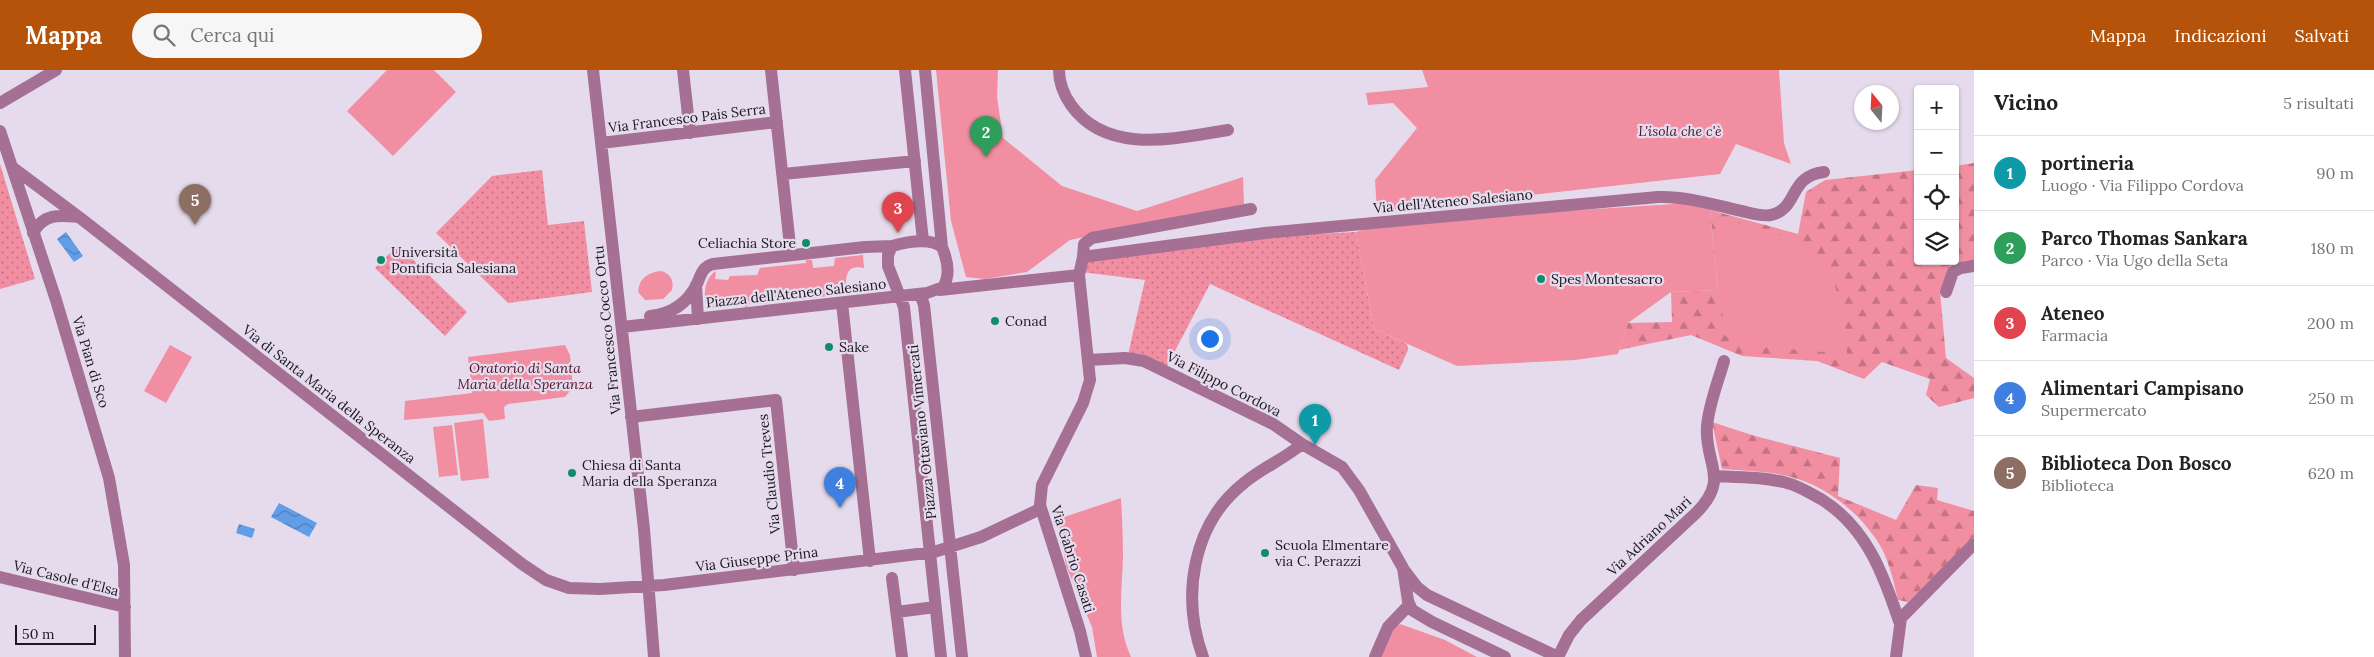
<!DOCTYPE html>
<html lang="it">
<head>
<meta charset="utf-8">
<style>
	body { margin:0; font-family:Lora,serif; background:#f6f6f6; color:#222 }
	.controls { position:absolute; right:15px; top:15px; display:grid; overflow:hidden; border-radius:5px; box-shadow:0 1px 4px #0004 }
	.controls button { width:45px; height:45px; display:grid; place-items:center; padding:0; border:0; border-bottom:1px solid #e0e0e0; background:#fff; color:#222; font:25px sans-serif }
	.compass { position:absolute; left:1854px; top:15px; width:45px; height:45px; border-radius:50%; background:#fff; box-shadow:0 1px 4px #0004; rotate:342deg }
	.scale { position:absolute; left:15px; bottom:12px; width:81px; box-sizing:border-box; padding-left:5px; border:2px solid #1c181e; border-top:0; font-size:14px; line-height:18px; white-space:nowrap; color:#1c181e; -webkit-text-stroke:4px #e5dbed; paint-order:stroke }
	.you { position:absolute; left:1209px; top:268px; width:18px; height:18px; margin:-12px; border:4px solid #fff; border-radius:50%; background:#1a73e8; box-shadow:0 0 0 8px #1a73e833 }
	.badge { display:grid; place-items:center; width:32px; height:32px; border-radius:50%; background:#b45309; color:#fff; font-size:16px; font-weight:700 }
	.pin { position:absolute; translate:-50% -41px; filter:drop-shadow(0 1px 2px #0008) }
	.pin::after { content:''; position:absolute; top:26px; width:18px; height:15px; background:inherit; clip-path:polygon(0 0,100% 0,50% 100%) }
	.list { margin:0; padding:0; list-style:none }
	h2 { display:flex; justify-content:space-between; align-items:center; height:65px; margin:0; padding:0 20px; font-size:21px }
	h2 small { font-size:16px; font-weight:400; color:#767676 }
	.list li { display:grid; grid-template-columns:32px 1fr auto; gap:15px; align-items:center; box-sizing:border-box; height:75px; padding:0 20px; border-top:1px solid #e0e0e0 }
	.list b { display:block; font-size:19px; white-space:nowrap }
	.list p { margin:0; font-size:16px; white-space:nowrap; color:#767676 }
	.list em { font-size:16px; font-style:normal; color:#767676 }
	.icon { flex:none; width:28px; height:28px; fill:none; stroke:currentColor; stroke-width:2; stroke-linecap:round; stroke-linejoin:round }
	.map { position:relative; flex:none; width:1974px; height:587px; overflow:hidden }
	header { display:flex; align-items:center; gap:30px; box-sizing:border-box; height:70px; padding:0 25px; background:#b45309; color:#fff }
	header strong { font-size:24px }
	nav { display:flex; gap:28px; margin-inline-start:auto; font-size:18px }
	.search { width:350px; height:45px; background:#f6f6f6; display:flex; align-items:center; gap:12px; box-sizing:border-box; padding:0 18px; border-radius:28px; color:#767676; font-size:19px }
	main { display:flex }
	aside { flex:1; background:#fff }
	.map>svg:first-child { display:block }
	.grass { fill:url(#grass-dots) }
	.forest { fill:url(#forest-firs) }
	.green { fill:#f28ea2 }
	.water { fill:url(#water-waves) }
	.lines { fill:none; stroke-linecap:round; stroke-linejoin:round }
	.minor { stroke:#a57094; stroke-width:12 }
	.poi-dot { fill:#128b6d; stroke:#e5dbed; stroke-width:2 }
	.labels { text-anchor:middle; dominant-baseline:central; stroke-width:4.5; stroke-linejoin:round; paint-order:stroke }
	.street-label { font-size:14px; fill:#1c181e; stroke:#e5dbed }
	.park-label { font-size:14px; font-style:italic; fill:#521326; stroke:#e5dbed }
	.poi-label { font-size:14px; fill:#1c181e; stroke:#e5dbed; text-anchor:start }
</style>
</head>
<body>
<header>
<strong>Mappa</strong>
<div class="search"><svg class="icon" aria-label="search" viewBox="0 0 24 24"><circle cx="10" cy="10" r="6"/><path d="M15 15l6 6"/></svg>Cerca qui</div>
<nav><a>Mappa</a><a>Indicazioni</a><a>Salvati</a></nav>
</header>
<main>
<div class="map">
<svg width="1974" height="587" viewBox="0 0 1974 587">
	<defs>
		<pattern id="grass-dots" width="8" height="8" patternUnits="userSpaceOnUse" patternTransform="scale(1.25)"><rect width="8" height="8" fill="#f28ea2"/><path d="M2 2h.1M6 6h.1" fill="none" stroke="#c37383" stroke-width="1.8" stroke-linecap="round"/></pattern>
		<pattern id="forest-firs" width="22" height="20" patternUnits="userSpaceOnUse" patternTransform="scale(1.25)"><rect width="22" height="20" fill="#f28ea2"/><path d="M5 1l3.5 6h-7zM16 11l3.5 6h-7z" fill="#c37383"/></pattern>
		<pattern id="water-waves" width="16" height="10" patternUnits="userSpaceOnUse" patternTransform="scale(1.25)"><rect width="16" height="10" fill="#629de8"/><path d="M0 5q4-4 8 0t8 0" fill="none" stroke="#507fbb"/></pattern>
	</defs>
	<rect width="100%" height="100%" fill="#e5dbed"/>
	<!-- grass -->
	<path class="grass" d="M0,94l35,115 -35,10z
		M542,100l6,55 36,-4 8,71 -84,11 -72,-70 56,-57z
		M1356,162l18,97 33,15 1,6 -9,20 -189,-86 -44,84 -38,-13 17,-75 -63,-8 2,-12 172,-23z
		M398,175l69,67 -22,24 -70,-68z"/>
	<!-- forest -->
	<path class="forest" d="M1974,93v100h-7l-27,28 6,67 28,20v20l-35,9 -13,-12 4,-16 -48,-17 -18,17 -47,-18 -75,-5 -51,-21 -72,15 9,-27 44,-1 -1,-30 47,-2 -8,-80 88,24 8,-42 19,-12 93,-10v91h37v-95z
		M1712,352l43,14 85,22 -2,38 58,24 20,-35 22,3 -1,12 37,11v26l-66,65 -10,-2c-4,-17 -8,-35 -16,-51 -18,-33 -55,-63 -91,-72 -22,-6 -46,-6 -69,-8z"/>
	<!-- green -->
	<path class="green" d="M387,0h47l22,22 -63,64 -46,-45z
		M936,0h62l-1,27 6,41 59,48 75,25 106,-34 1,27 -174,36 -43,32 -42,7 -19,-2 -15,-56z
		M1422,0h357l5,73 7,21 -55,-20 -16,30 -343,38 -2,-32 42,-52 -24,-25 -25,2 -2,-12 62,-6z
		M1690,133l20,7 8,80 -47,2 -43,31 -10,31 -43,6 -118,6 -83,-37 -18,-97 9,-3 151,-15z
		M1715,146l89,26 25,23 15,51 3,38 -96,-8 -27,-11z
		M863,185l1,13c-20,-4 -17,10 -19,23l-6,4 -41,4 -3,-3 -11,2 -13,-1 -1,6 -10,1 2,-5h-8l-8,9 -2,-3 -35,3c-8,-10 -4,-31 7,-37l-1,8 13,1 2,-4 27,-1 3,-7 46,-5v-3h6l1,8 21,-2 1,-8z
		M662,201c9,4 12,9 10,19l-9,9 -18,1 -7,-8c1,-14 10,-20 24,-21z
		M170,275l22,12 -26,46 -22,-12z
		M565,275l5,10 3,32 -8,10 -57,7 -4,3 1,12 -16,2 -6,-8 -79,7 1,-19 67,-8 -4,-36z
		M483,349l6,59 -28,3 -7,-58z
		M452,355l6,50 -19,2 -6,-50z
		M1121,428c1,19 2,39 2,59 -1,35 -7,67 8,100h-34l-5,-30 -26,-61 -8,-47z
		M1400,554l45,16 32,17h-98l13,-27z"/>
	<!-- water -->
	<path class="water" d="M66,162l17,24 -9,6 -17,-23z
		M279,433l38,20 -8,14 -38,-20z
		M239,454l16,5 -3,9 -16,-5z"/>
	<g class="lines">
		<!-- minor -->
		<path class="minor" d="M593,0l51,459 10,128
			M683,0l7,63
			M771,0l20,185
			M905,0l18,171
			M1059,0c0,13 5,25 12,35 36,51 106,33 157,25
			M0,33l56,-33
			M0,61l56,169 53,178 15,87 1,92
			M601,73l176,-21
			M12,97l67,50 443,347 24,16 23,8 31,1 64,-4 270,-33 47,-15 59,-28
			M783,104l132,-13
			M33,163c11,-20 26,-18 46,-16
			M1083,187l1,-13 8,-6 159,-29
			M696,215l2,34
			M940,220l139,-15
			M1946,222l7,-20 8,-4 13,-2
			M920,224l4,11 38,352
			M842,233l28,258
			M650,246c21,-2 37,-12 47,-32 4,-9 5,-17 16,-20l152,-17 27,-1
			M622,257l305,-34 16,-6c8,-12 4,-28 -1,-40l-17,-177
			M1088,290l37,-2 19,3 129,63 29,20 40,23 17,23 44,78 5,33 4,9 20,12 73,35
			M631,347l145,-17 18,170
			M1715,406c24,1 49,1 72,7 12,3 23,10 34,16 45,28 62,74 78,122
			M1404,500l13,17 10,8 131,62
			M0,507l125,30
			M892,508l10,79
			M897,542l38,-5
			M941,587l-37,-350 -16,-41v-11l4,-9c15,-4 37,-9 50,1
			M1086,587l-6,-26 -40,-126 2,-20 41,-82 7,-23 -11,-105 4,-18 182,-24 393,-36c27,-1 53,7 79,13 11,2 23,7 34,5 28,-6 17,-39 53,-43
			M1203,587c-22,-60 -11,-133 41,-174 18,-15 40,-24 58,-39
			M1375,587l13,-30 21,-22
			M1558,587l11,-22 12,-15 115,-107c35,-35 8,-49 11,-87 2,-22 11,-44 17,-65
			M1896,587l5,-39 73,-74"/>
	</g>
	<!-- markers -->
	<g class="poi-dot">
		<circle cx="806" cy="173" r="5"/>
		<circle cx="381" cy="190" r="5"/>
		<circle cx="1541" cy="209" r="5"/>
		<circle cx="995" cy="251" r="5"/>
		<circle cx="829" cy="277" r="5"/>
		<circle cx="572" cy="403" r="5"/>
		<circle cx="1265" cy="483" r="5"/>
	</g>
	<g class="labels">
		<!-- street labels -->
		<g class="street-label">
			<text transform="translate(687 48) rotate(-7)">Via Francesco Pais Serra</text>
			<text transform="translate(1453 131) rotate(-5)">Via dell'Ateneo Salesiano</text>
			<text transform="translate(796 223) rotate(-6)">Piazza dell'Ateneo Salesiano</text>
			<text transform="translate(607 260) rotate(-96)">Via Francesco Cocco Ortu</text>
			<text transform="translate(91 292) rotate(73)">Via Pian di Sco</text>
			<text transform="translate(1224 314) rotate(27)">Via Filippo Cordova</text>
			<text transform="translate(329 324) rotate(38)">Via di Santa Maria della Speranza</text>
			<text transform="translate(922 362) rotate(-96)">Piazza Ottaviano Vimercati</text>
			<text transform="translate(769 404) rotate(-96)">Via Claudio Treves</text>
			<text transform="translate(1649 466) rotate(-43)">Via Adriano Mari</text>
			<text transform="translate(757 489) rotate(-7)">Via Giuseppe Prina</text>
			<text transform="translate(1073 489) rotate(72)">Via Gabrio Casati</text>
			<text transform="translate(66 508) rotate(14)">Via Casole d'Elsa</text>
		</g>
		<!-- park labels -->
		<g class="park-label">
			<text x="1680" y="61">L'isola che c'è</text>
			<text x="525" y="298">Oratorio di Santa<tspan x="525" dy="16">Maria della Speranza</tspan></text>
		</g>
		<!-- poi labels -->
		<g class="poi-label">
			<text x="796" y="173" text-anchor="end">Celiachia Store</text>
			<text x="391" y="182">Università<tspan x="391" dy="16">Pontificia Salesiana</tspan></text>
			<text x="1551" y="209">Spes Montesacro</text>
			<text x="1005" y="251">Conad</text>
			<text x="839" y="277">Sake</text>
			<text x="582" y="395">Chiesa di Santa<tspan x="582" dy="16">Maria della Speranza</tspan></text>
			<text x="1275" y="475">Scuola Elmentare<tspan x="1275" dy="16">via C. Perazzi</tspan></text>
		</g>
	</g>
</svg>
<div class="controls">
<button>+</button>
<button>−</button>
<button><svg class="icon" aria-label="locate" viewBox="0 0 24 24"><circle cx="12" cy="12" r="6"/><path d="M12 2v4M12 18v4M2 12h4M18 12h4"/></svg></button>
<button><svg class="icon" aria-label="layers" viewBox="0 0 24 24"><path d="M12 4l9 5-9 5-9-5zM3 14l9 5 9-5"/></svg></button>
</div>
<svg class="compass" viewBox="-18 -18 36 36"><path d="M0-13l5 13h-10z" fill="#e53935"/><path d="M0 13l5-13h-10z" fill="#767676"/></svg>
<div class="scale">50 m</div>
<div class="you"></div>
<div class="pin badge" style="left:1315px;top:375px;background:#0f9aa8">1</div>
<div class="pin badge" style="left:986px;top:87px;background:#2e9e5b">2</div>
<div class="pin badge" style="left:898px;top:163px;background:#e0444e">3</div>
<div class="pin badge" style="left:840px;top:438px;background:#3f7fe0">4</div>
<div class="pin badge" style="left:195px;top:155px;background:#8d6e63">5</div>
</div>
<aside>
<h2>Vicino<small>5 risultati</small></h2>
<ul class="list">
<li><span class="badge" style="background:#0f9aa8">1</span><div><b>portineria</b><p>Luogo · Via Filippo Cordova</p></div><em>90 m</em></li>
<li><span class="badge" style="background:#2e9e5b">2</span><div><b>Parco Thomas Sankara</b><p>Parco · Via Ugo della Seta</p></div><em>180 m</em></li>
<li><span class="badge" style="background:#e0444e">3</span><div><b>Ateneo</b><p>Farmacia</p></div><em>200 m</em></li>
<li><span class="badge" style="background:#3f7fe0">4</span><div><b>Alimentari Campisano</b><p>Supermercato</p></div><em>250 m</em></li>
<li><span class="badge" style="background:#8d6e63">5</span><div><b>Biblioteca Don Bosco</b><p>Biblioteca</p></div><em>620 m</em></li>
</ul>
</aside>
</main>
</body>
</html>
